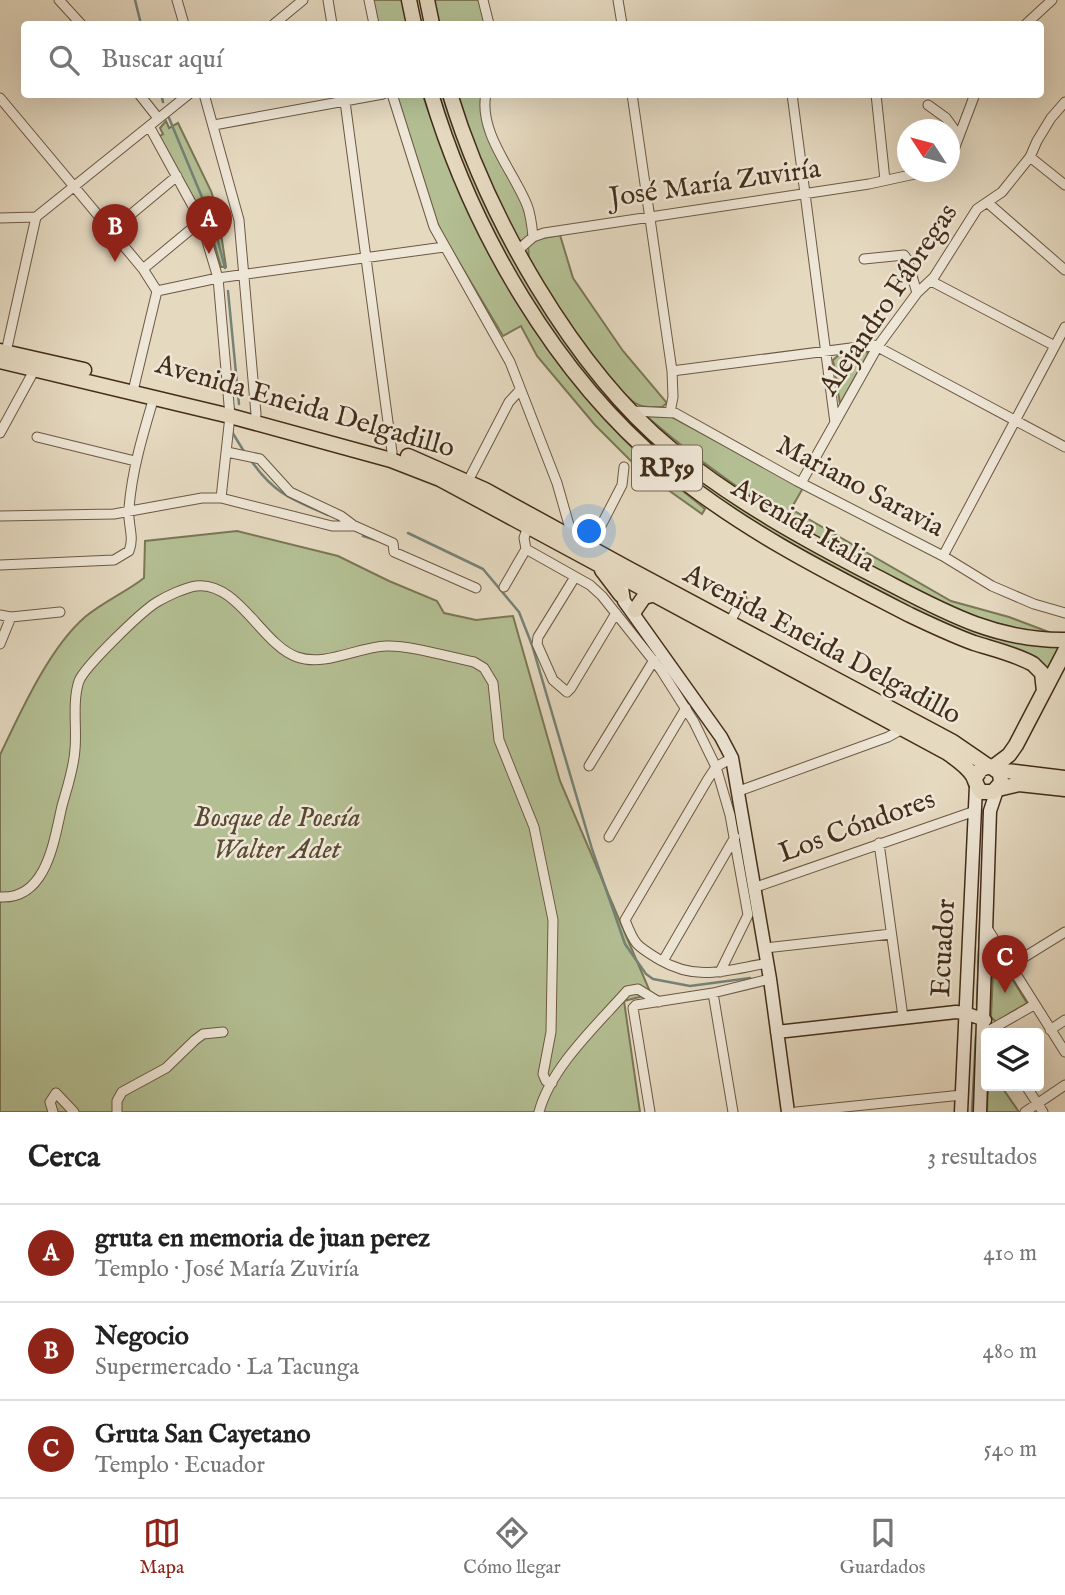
<!DOCTYPE html>
<html lang="es">
<head>
<meta charset="utf-8">
<style>
	body { margin:0; font-family:"IM FELL English",serif; background:#f2f2f2; color:#222 }
	.controls { position:absolute; right:21px; bottom:21px; display:grid; overflow:hidden; border-radius:7px; box-shadow:0 7px 28px #0002 }
	.controls button { width:63px; height:63px; display:grid; place-items:center; padding:0; border:0; border-bottom:2px solid #e0e0e0; background:#fff; color:#222; font:35px sans-serif }
	.compass { position:absolute; left:897px; top:119px; width:63px; height:63px; border-radius:50%; background:#fff; box-shadow:0 7px 28px #0002; rotate:306deg }
	.you { position:absolute; left:590px; top:532px; width:24px; height:24px; margin:-18px; border:5px solid #fff; border-radius:50%; background:#1a73e8; box-shadow:0 0 0 10px #1a73e833 }
	.badge { display:grid; place-items:center; width:46px; height:46px; border-radius:50%; background:#8f2418; color:#fff; font-size:23px; font-weight:700 }
	.pin { position:absolute; translate:-50% -58px; filter:drop-shadow(0 2px 4px #0008) }
	.pin::after { content:''; position:absolute; top:37px; width:24px; height:21px; background:inherit; clip-path:polygon(0 0,100% 0,50% 100%) }
	.list { margin:0; padding:0; list-style:none }
	h2 { display:flex; justify-content:space-between; align-items:center; height:91px; margin:0; padding:0 28px; font-size:30px }
	h2 small { font-size:23px; font-weight:400; color:#767676 }
	.list li { display:grid; grid-template-columns:46px 1fr auto; gap:21px; align-items:center; box-sizing:border-box; height:98px; padding:0 28px; border-top:2px solid #e0e0e0 }
	.list b { display:block; font-size:26px; white-space:nowrap }
	.list p { margin:0; font-size:23px; white-space:nowrap; color:#767676 }
	.list em { font-size:23px; font-style:normal; color:#767676 }
	.icon { flex:none; width:38px; height:38px; fill:none; stroke:currentColor; stroke-width:2; stroke-linecap:round; stroke-linejoin:round }
	.map { position:relative; flex:none; width:1065px; height:1112px; overflow:hidden }
	.search { position:absolute; background:#fff; box-shadow:0 7px 28px #0002; left:21px; right:21px; top:21px; height:77px; display:flex; align-items:center; gap:18px; box-sizing:border-box; padding:0 24px; border-radius:7px; color:#767676; font-size:26px }
	.sheet { height:385px; background:#fff }
	nav { display:flex; justify-content:space-around; align-items:center; box-sizing:border-box; height:98px; border-top:2px solid #e0e0e0; background:#fff; font-size:19px; color:#767676 }
	nav a { display:grid; justify-items:center; gap:4px }
	nav .on { color:#8f2418 }
	.map>svg:first-child { display:block }
	.green { fill:#b3bf93; stroke:#7b7656; stroke-width:2 }
	.lines { fill:none; stroke-linecap:round; stroke-linejoin:round }
	.stream { stroke:#758277; stroke-width:2.5 }
	.street-casing { stroke:#6c5843; stroke-width:11 }
	.secondary-casing { stroke:#432d19; stroke-width:15 }
	.primary-casing { stroke:#432d19; stroke-width:17 }
	.street { stroke:#eee6d6; stroke-width:9 }
	.secondary { stroke:#eee6d6; stroke-width:12 }
	.primary { stroke:#e5d9c0; stroke-width:14 }
	.labels { text-anchor:middle; dominant-baseline:central; stroke-width:5; stroke-linejoin:round; paint-order:stroke }
	.shield { fill:#eee6d6; stroke:#766452; stroke-width:2 }
	.shield-label { font-size:26px; font-weight:bold; fill:#432d19 }
	.street-label { font-size:28px; fill:#432d19; stroke:#eee6d6 }
	.park-label { font-size:28px; font-style:italic; fill:#594a31; stroke:#eee6d6 }
</style>
</head>
<body>
<div class="map">
<svg width="1065" height="1112" viewBox="0 0 1065 1112">
	<rect width="100%" height="100%" fill="#e5d9c0"/>
	<filter id="stains"><feTurbulence type="fractalNoise" baseFrequency=".00286" numOctaves="4"/><feColorMatrix values="0 0 0 0 .2 0 0 0 0 .09 0 0 0 0 .02 0 0 0 .5 -.17"/></filter>
	<radialGradient id="worn" r=".72"><stop offset=".6" stop-color="#630" stop-opacity="0"/><stop offset="1" stop-color="#630" stop-opacity=".3"/></radialGradient>
	<!-- green -->
	<path class="green" d="M372,0h30l5,24h-30z
		M433,0h46l7,24h-47z
		M396,95h27c6,20 15,40 22,60 44,118 118,234 214,317 15,13 31,24 46,37l-3,5 -62,-44 -45,-45 -58,-69 -16,-30 -18,10 -59,-99 -15,-31z
		M435,95h10l113,231 141,150 288,158 42,11 34,-1 -17,33 -209,-104 -148,-91 -69,-62 -73,-94 -63,-107z
		M458,95h25v21l39,87 7,24 -1,11 -7,3 -5,-3 -42,-93z
		M166,121l3,7 9,-5 33,68 7,22 8,54h-5l-12,-42 -51,-88 5,-3 -3,-6z
		M560,235l13,43 50,73 44,52 -5,4c-9,0 -19,1 -27,-4 -19,-12 -100,-123 -106,-145 -1,-4 0,-8 -1,-11l10,-8z
		M869,352l-29,52 -7,-44 7,-6z
		M646,416l26,1 131,71 -12,21 160,92 58,16 53,20c-10,-1 -21,0 -32,-2 -41,-6 -81,-29 -118,-46 -96,-47 -185,-103 -266,-173z
		M237,531l101,25 51,25 48,20 7,12 32,7 37,-4 47,165 91,213 -27,7 16,111h-640v-357c20,-42 49,-107 85,-138 18,-15 41,-25 59,-39l1,-37z
		M994,949l33,54 -31,19 -5,-5z
		M988,1086h13l18,26h-32z"/>
	<g class="lines">
		<!-- stream -->
		<path class="stream" d="M135,0l6,24
			M161,94l2,8
			M169,118l45,108 11,42
			M228,291l11,113
			M232,432l13,21
			M250,459c23,34 41,40 78,56
			M408,533l75,36 36,43 13,33 60,204 33,95 21,30 7,5 37,7 60,-8
			M363,536l16,5
			M977,1005l4,-105
			M972,1112l4,-76"/>
		<!-- street casing -->
		<g class="street-casing">
			<path id="street" d="M59,0l22,24
				M177,0l7,24
				M328,0l4,24
				M369,0l5,24
				M483,0l6,24
				M618,0l4,24
				M274,24l29,-24
				M1026,24l26,-24
				M139,94l19,24
				M204,94l35,126 17,194 -1,9
				M344,94l48,358 -1,8
				M392,94l42,133 76,135 47,121 16,56
				M486,94c-8,38 28,78 41,111 4,10 5,21 6,32
				M632,94l40,277 1,26 -3,15
				M792,94l43,329
				M876,94l9,86
				M0,98l143,171 14,22 -24,100
				M928,105l18,13 13,18
				M214,125l169,-31
				M149,126l52,95 17,57 12,138 -9,82
				M1030,157l35,28
				M950,160l25,-66
				M988,203l77,67
				M0,218l36,-1 153,-123
				M111,231l66,-55
				M517,251l16,-14 11,-4 325,-49 55,-12
				M864,259l40,-4 3,4 10,34
				M143,269l58,-48
				M931,281l124,65
				M157,291l61,-13 226,-31
				M6,352l30,-135
				M672,371l202,-26 191,102
				M632,411l43,2 122,68 146,75 49,30 42,18 31,9
				M0,433l36,-66
				M37,437l98,24
				M227,452l33,7 30,33 51,24 12,9
				M468,481l41,-79 11,-12
				M801,483l77,-137 39,-53 17,-16 43,-68 25,-17 28,-35 7,-16 14,-23 14,-16
				M0,516l114,-2 88,-16h19l111,28h23l38,17 1,9 82,36
				M526,549l64,36 12,11 59,74 33,52 22,45 14,48 18,100 -28,57
				M588,551l34,-66 2,-18
				M943,556l122,-229
				M0,565l114,-5 15,-9c6,-14 -2,-28 0,-43 3,-38 14,-74 25,-111
				M575,577l-37,60 -1,7 16,36 14,12 4,-4 45,-75
				M504,587l22,-38 -2,-11 4,-12
				M0,615l11,2 49,-5
				M730,622l12,-23
				M0,644l11,-27
				M732,758l-16,9 -8,12 -83,141c10,26 12,26 35,40 38,22 67,10 108,3
				M589,766l65,-106
				M739,791l149,-54 16,-9
				M609,837l77,-129
				M879,843l24,174
				M756,887l219,-76
				M0,897c47,3 54,-57 62,-91 5,-18 12,-38 13,-57 2,-21 -3,-47 4,-68 6,-15 63,-70 78,-79 10,-6 27,-14 39,-16 42,-5 66,59 101,71 28,10 61,-10 89,-11 24,-1 63,11 88,16l10,6 9,15 6,57 35,87 19,93 -2,112 -8,42 3,7 6,2
				M987,928l78,124
				M765,948l126,-14
				M663,961l72,-124
				M1010,966l55,-34
				M713,993l20,119
				M990,1030l44,-25
				M1050,1030l15,-10
				M1026,1086l17,26
				M53,1112l-3,-10 6,-9 18,19
				M117,1112v-11l5,-9 44,-24 29,-28 8,-6 20,-2
				M539,1112c12,-45 58,-87 88,-121l11,-2 21,13
				M650,1112l-17,-104 3,-3 77,-12 57,-14
				M796,1112l166,-17
				M1025,1112l40,-27"/>
		</g>
		<!-- secondary casing -->
		<g class="secondary-casing">
			<path id="secondary" d="M622,588l2,13 97,136 11,21 38,221 18,133
				M777,1032l179,-20 9,1 20,7
				M961,1112l15,-326
				M980,1112l10,-301 7,-21"/>
		</g>
		<!-- primary casing -->
		<g class="primary-casing">
			<path id="primary" d="M409,0l5,24
				M427,0l5,24
				M431,94c41,137 124,281 235,373 73,61 160,105 244,148 21,10 42,20 64,28 19,6 41,11 59,21l9,9 2,18
				M450,94c37,122 123,274 221,355 63,52 135,91 206,128 62,32 116,64 188,63
				M0,351l84,19
				M0,361l230,55 161,44 49,19 506,273c9,6 21,14 27,24 3,6 3,10 8,16h12l8,-9 -1,-10 -10,-7 -9,3 -6,9
				M408,456l77,34 142,78 326,174 35,24
				M602,570l19,25
				M635,610l9,-13 11,-3
				M993,767l16,-12 7,-10 49,-94
				M998,770l67,8
				M998,789l21,-5 46,5"/>
		</g>
		<!-- street -->
		<use href="#street" class="street"/>
		<!-- secondary -->
		<use href="#secondary" class="secondary"/>
		<!-- primary -->
		<use href="#primary" class="primary"/>
	</g>
	<g class="labels">
		<!-- shield labels -->
		<rect class="shield" x="632" y="445.5" width="70" height="45" rx="5"/>
		<g class="shield-label">
			<text x="667" y="468">RP59</text>
		</g>
		<!-- street labels -->
		<g class="street-label">
			<text transform="translate(715 184) rotate(-8)">José María Zuviría</text>
			<text transform="translate(889 300) rotate(-56)">Alejandro Fábregas</text>
			<text transform="translate(305 407) rotate(16)">Avenida Eneida Delgadillo</text>
			<text transform="translate(860 487) rotate(28)">Mariano Saravia</text>
			<text transform="translate(803 526) rotate(30)">Avenida Italia</text>
			<text transform="translate(822 645) rotate(28)">Avenida Eneida Delgadillo</text>
			<text transform="translate(857 827) rotate(-20)">Los Cóndores</text>
			<text transform="translate(944 948) rotate(-87)">Ecuador</text>
		</g>
		<!-- park labels -->
		<g class="park-label">
			<text x="277" y="818">Bosque de Poesía<tspan x="277" dy="32">Walter Adet</tspan></text>
		</g>
	</g>
	<rect width="100%" height="100%" filter="url(#stains)"/>
	<rect width="100%" height="100%" fill="url(#worn)"/>
</svg>
<div class="controls">
<button><svg class="icon" aria-label="layers" viewBox="0 0 24 24"><path d="M12 4l9 5-9 5-9-5zM3 14l9 5 9-5"/></svg></button>
</div>
<svg class="compass" viewBox="-18 -18 36 36"><path d="M0-13l5 13h-10z" fill="#e53935"/><path d="M0 13l5-13h-10z" fill="#767676"/></svg>
<div class="you"></div>
<div class="pin badge" style="left:209px;top:254px">A</div>
<div class="pin badge" style="left:115px;top:262px">B</div>
<div class="pin badge" style="left:1005px;top:993px">C</div>
<div class="search"><svg class="icon" aria-label="search" viewBox="0 0 24 24"><circle cx="10" cy="10" r="6"/><path d="M15 15l6 6"/></svg>Buscar aquí</div>
</div>
<section class="sheet">
<h2>Cerca<small>3 resultados</small></h2>
<ul class="list">
<li><span class="badge">A</span><div><b>gruta en memoria de juan perez</b><p>Templo · José María Zuviría</p></div><em>410 m</em></li>
<li><span class="badge">B</span><div><b>Negocio</b><p>Supermercado · La Tacunga</p></div><em>480 m</em></li>
<li><span class="badge">C</span><div><b>Gruta San Cayetano</b><p>Templo · Ecuador</p></div><em>540 m</em></li>
</ul>
</section>
<nav>
<a class="on"><svg class="icon" aria-label="map" viewBox="0 0 24 24"><path d="M3 6l6-2 6 2 6-2v14l-6 2-6-2-6 2zM9 4v14M15 6v14"/></svg>Mapa</a>
<a><svg class="icon" aria-label="directions" viewBox="0 0 24 24"><path d="M12 3l9 9-9 9-9-9zM9 14v-3h6M13 9l2 2-2 2"/></svg>Cómo llegar</a>
<a><svg class="icon" aria-label="saved" viewBox="0 0 24 24"><path d="M7 4h10v16l-5-4-5 4z"/></svg>Guardados</a>
</nav>
</body>
</html>
